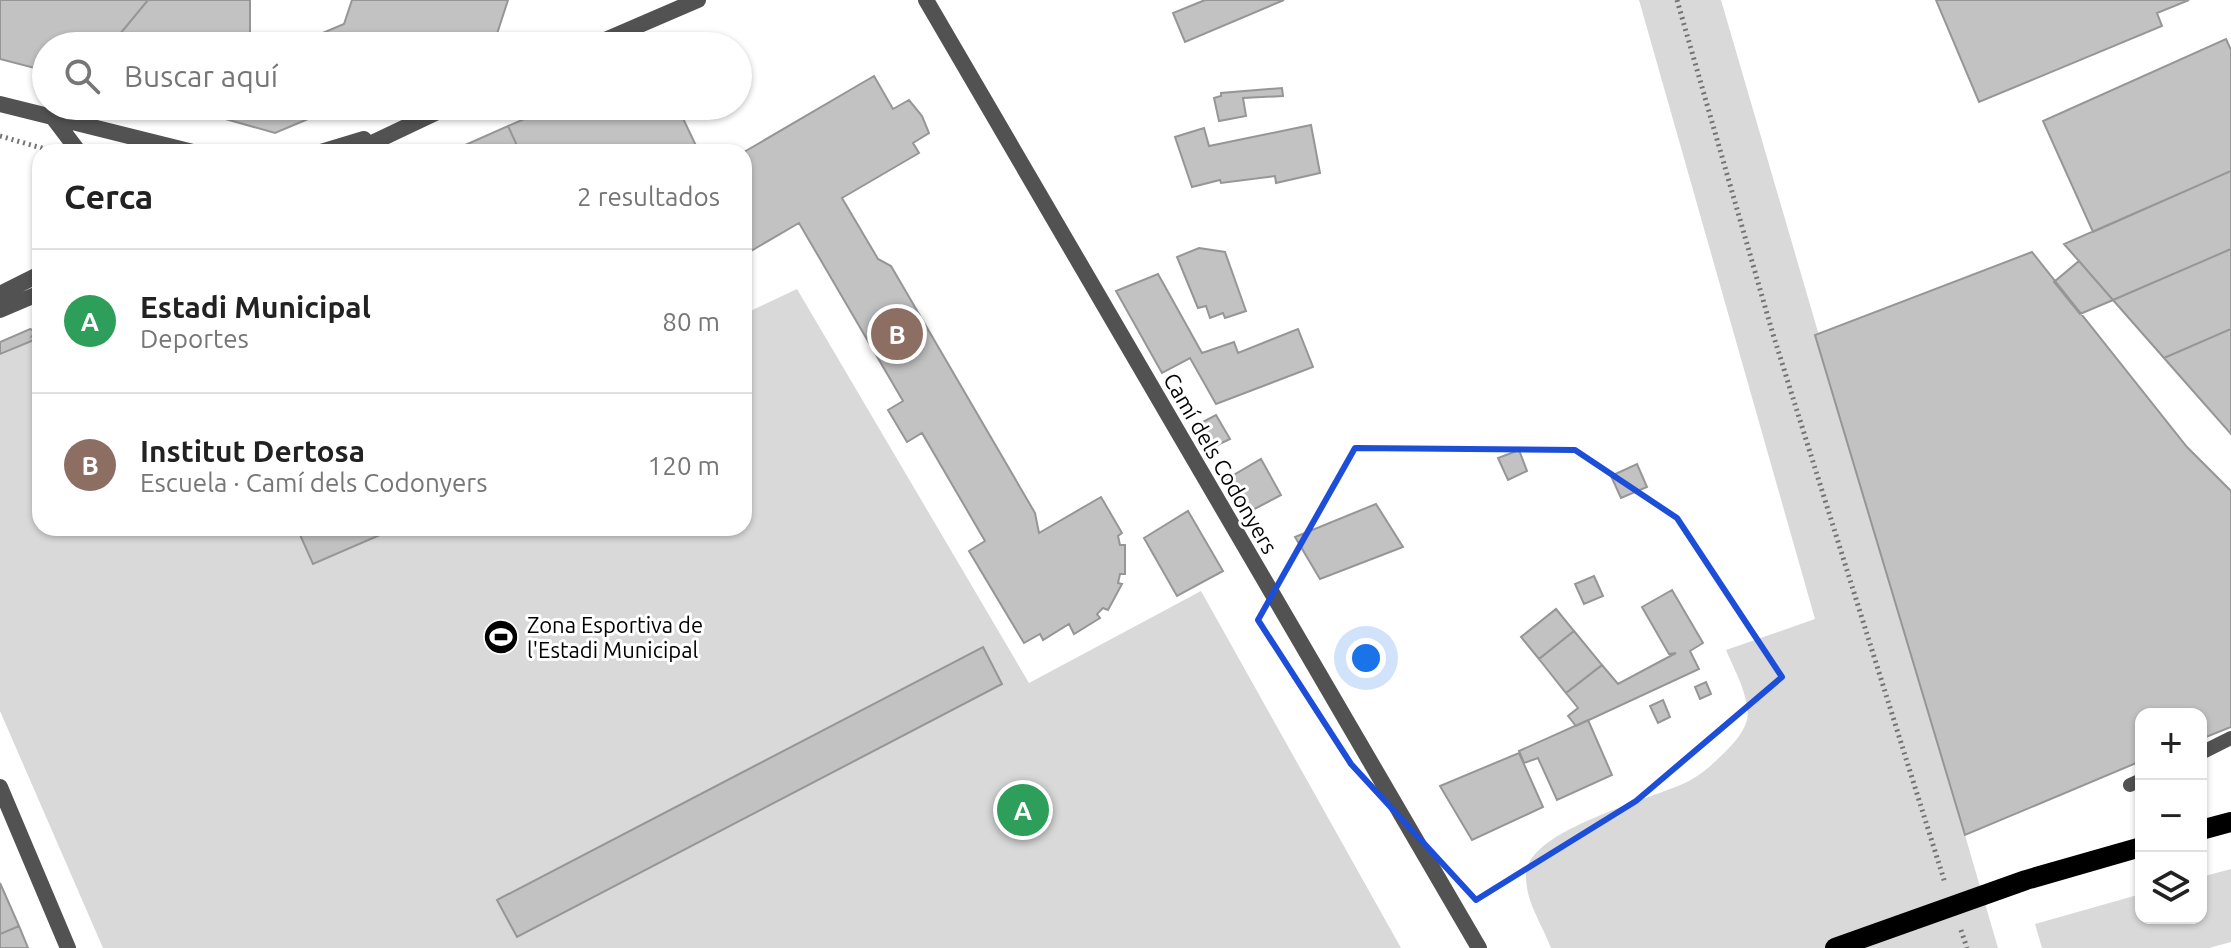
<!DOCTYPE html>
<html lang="es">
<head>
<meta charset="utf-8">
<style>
	body { margin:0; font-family:Ubuntu,sans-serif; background:#f6f6f6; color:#222 }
	.controls { position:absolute; right:24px; bottom:24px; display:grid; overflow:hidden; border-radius:16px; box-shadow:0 2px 6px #0004 }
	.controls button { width:72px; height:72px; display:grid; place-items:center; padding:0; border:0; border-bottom:2px solid #e0e0e0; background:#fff; color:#222; font:40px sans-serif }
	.you { position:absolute; left:1366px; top:658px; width:28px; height:28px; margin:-20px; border:6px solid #fff; border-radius:50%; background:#1a73e8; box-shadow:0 0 0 12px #1a73e833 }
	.badge { display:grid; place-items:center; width:52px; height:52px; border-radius:50%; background:#000; color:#fff; font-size:26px; font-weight:700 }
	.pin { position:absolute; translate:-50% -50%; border:4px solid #fff; box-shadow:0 2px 8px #0006 }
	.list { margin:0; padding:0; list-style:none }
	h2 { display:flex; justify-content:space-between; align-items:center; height:104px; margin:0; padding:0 32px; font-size:34px }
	h2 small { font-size:26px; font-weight:400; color:#767676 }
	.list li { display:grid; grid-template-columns:52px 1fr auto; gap:24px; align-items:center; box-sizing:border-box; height:144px; padding:0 32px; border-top:2px solid #e0e0e0 }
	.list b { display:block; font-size:30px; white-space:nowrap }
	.list p { margin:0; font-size:26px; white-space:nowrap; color:#767676 }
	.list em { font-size:26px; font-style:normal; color:#767676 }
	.icon { flex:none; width:44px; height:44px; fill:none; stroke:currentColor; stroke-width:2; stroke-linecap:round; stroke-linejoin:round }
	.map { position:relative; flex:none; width:2231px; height:948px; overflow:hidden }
	.search { position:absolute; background:#fff; box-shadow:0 2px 6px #0004; left:32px; top:32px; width:720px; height:88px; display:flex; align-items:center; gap:20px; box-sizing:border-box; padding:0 28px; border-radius:44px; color:#767676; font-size:30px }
	.panel { position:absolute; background:#fff; box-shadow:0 2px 6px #0004; left:32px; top:144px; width:720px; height:392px; border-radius:24px }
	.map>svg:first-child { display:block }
	.green { fill:#d9d9d9 }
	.building { fill:#c2c2c2; stroke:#969696; stroke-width:2 }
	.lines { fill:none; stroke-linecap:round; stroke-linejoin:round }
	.path { stroke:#747474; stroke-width:5; stroke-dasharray:2 4; stroke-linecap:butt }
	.service { stroke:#525252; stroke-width:14 }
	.minor { stroke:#525252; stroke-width:16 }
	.primary { stroke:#000; stroke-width:20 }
	.marked { fill:none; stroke:#1d4ed8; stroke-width:6; stroke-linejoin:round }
	.labels { text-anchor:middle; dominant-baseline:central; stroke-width:6; stroke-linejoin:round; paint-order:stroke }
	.street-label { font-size:22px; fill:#000; stroke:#fff }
	.poi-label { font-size:22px; fill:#000; stroke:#fff; text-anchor:start }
</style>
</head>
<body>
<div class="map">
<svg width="2231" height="948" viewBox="0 0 2231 948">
	<rect width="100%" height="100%" fill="#fff"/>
	<!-- green -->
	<path class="green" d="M1639,0h82l277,948h-447c-9,-24 -26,-47 -25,-74 2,-45 128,-75 163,-93 15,-8 27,-20 38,-31 8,-8 17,-19 20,-30 4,-21 -13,-51 -21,-70l89,-31z
		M797,289l232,394 172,-92 200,357h-1298l-103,-237v-363l40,-19v199h704v-214z
		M2231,869v73l-22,6h-167l-7,-24 106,-30v24h60v-41z"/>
	<!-- building -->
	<path class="building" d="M0,0h148l-38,46h-64v25l-46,-12z
		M148,0h102v38l-6,8h-134z
		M352,0h156l-13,40 -15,6h-188l52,-22z
		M1205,0h79l-99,42 -12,-29z
		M1936,0h253l-32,13 5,13 -183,76z
		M2226,39l5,11v121l-138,61 -50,-111z
		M874,76l19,33 16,-9 13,16 7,17 -16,10 6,10 -77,45 36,61 13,7 144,247 4,20 62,-36 21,36 -4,3 2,9h5v29h-5l-2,9 4,1 -14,26 -5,-2 -6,6 3,4 -26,16 -5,-10 -26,16 -3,-6 -16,9 -55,-92 16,-10 -63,-108 -15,9 -19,-32 15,-9 -104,-178 -55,32v-103z
		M1282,88l1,8 -40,2 3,18 -27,5 -5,-23 7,-2v-3z
		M201,106h138l-64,27 -78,-22z
		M554,106h133l-8,4 20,42h-179l-12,-26z
		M1311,125l9,48 -44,10 -1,-7 -54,7 -1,-3 -28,7 -17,-50 29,-9 5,18z
		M508,126l12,26h-69l12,-6z
		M2231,171v78l-118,51 -49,-56z
		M1199,248l26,4 21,59 -21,7 -2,-5 -13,5 -4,-12 -8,2 -21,-51z
		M2231,249v80l-67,29 -51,-58z
		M2032,252l155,195 44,44v236l-30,12v-25h-60v47l-176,74 -150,-500z
		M2079,261l34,39 -33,14 -26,-32z
		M1158,274l44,79 32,-11 4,11 60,-24 15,38 -97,37 -26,-46 -28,15 -46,-82z
		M30,329l5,2 -3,5 4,-2 -2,6 -34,14v-12z
		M2231,329v105l-67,-76z
		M1216,415l14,24 -21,10 -14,-23z
		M1519,450l8,21 -19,9 -10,-22z
		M1261,459l20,36 -36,19 -20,-34z
		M1637,464l10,23 -26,11 -10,-22z
		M1376,504l27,43 -83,32 -25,-42z
		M1188,511l35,60 -46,25 -33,-58z
		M297,528h99l-83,36z
		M1594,576l9,20 -19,8 -9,-20z
		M1672,590l31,53 -13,8 9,18 -123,57 -8,-10 10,-8 -12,-15 36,-28 16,19 58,-31 -7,1 -27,-47z
		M1556,609l18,22 -35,28 -18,-22z
		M1574,631l28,34 -36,28 -27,-34z
		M983,647l19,37 -485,253 -20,-37z
		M1706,682l5,12 -11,5 -5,-12z
		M1663,700l7,17 -12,6 -8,-17z
		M1588,720l24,55 -55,25 -19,-42 -14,5 -5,-12z
		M1519,753l24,54 -71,33 -32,-54z
		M0,883l19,43 -19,8z
		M19,926l9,22h-28v-14z"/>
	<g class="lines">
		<!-- path -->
		<path class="path" d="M1677,0l95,331 173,552
			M0,136l45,13
			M1961,930l6,18"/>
		<!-- service -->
		<path class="service" d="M2201,753l30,-15
			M2130,785l11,-5"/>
		<!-- minor -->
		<path class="minor" d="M926,0l553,948
			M591,46l107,-46
			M0,104l193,48
			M54,119l25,33
			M321,152l43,-13
			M353,152l97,-46
			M0,294l40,-20
			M0,310l40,-17
			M0,787l68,161"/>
		<!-- primary -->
		<path class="primary" d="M2201,830l30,-8
			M1835,948l191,-68 115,-33"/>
	</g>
	<!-- marked area -->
	<path class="marked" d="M1355,448l220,2 102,68 105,159 -146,124 -160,99 -125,-136 -93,-144z"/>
	<!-- icons -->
	<defs>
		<g id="stadium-disc" transform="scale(1.8)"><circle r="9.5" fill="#000" stroke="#fff"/><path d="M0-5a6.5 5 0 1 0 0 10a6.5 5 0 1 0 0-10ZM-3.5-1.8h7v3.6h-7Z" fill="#fff"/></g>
	</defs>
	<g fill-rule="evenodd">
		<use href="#stadium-disc" x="501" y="637"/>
	</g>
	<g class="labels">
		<!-- street labels -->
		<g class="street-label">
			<text transform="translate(1221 463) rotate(60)">Camí dels Codonyers</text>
		</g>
		<!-- poi labels -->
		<g class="poi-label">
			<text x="527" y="624">Zona Esportiva de<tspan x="527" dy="25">l'Estadi Municipal</tspan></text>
		</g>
	</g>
</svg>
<div class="controls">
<button>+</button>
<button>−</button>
<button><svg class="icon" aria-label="layers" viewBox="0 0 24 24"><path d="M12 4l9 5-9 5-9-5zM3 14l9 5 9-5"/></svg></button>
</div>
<div class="you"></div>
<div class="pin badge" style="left:1023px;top:810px;background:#2e9e5b">A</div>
<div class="pin badge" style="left:897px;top:334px;background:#8d6e63">B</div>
<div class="search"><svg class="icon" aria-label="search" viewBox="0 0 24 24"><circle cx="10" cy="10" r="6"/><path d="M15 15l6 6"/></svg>Buscar aquí</div>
<section class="panel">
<h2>Cerca<small>2 resultados</small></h2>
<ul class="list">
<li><span class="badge" style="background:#2e9e5b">A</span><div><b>Estadi Municipal</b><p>Deportes</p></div><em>80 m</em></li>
<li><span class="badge" style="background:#8d6e63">B</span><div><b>Institut Dertosa</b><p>Escuela · Camí dels Codonyers</p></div><em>120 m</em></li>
</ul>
</section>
</div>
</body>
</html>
